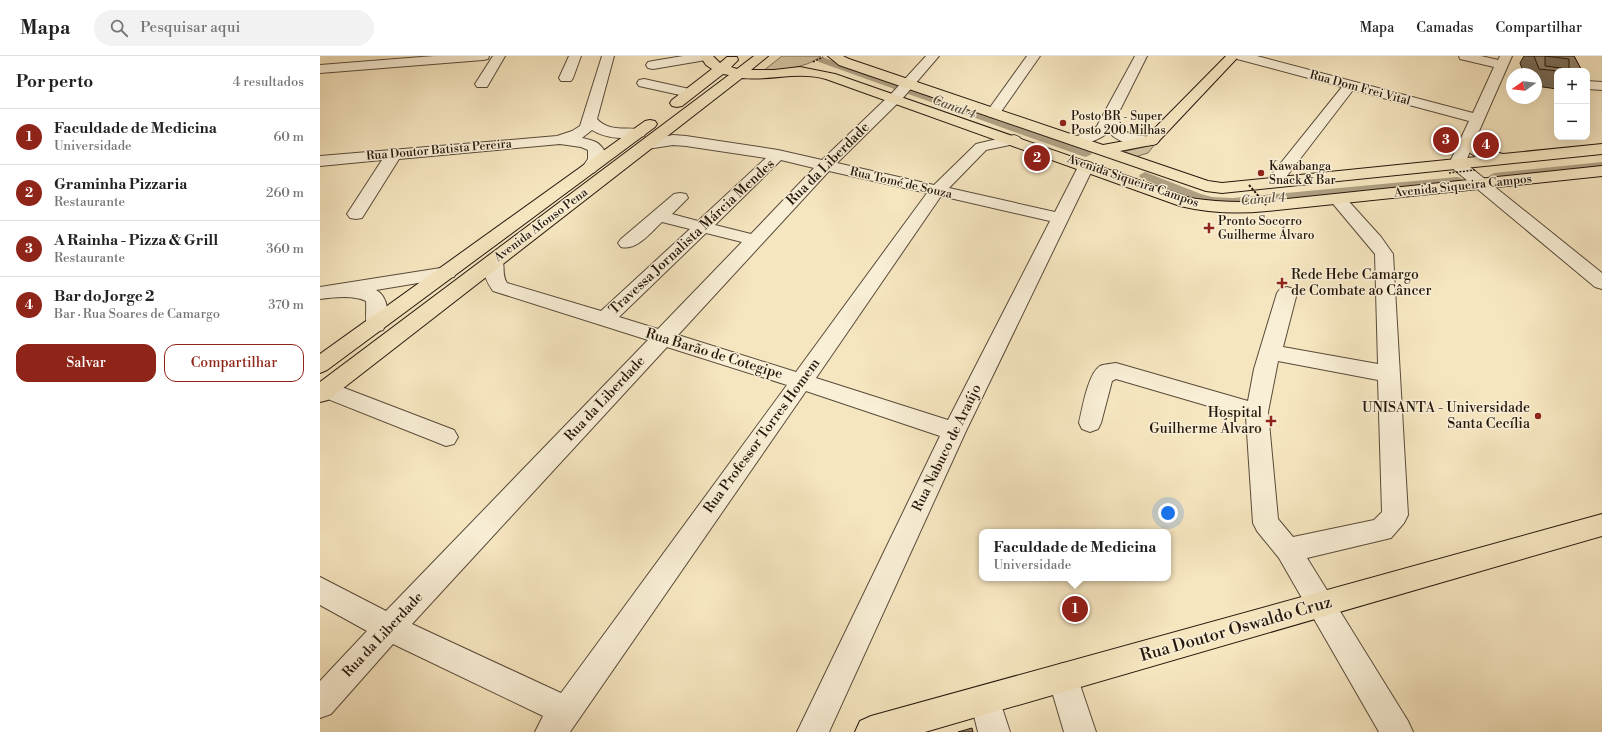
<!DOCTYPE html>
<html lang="pt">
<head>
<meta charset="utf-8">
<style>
	body { margin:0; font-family:"Libre Bodoni",serif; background:#f2f2f2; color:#222 }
	.controls { position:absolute; right:12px; top:12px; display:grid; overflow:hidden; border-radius:8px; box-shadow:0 4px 16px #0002 }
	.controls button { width:36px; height:36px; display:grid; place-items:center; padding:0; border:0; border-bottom:1px solid #e0e0e0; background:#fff; color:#222; font:20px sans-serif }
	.compass { position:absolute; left:1186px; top:12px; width:36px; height:36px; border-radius:50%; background:#fff; box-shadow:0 4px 16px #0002; rotate:255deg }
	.you { position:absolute; left:848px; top:457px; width:14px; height:14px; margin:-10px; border:3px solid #fff; border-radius:50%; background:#1a73e8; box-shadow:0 0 0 6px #1a73e833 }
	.badge { display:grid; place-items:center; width:26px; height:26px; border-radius:50%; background:#8f2418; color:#fff; font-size:13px; font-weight:700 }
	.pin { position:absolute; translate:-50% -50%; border:2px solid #fff; box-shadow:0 1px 4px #0006 }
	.popup { position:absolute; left:659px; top:473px; width:192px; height:52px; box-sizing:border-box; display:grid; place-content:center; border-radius:8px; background:#fff; filter:drop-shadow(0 1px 3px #0005); font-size:13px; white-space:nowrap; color:#767676 }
	.popup b { font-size:15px; color:#222 }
	.popup::after { content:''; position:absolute; left:50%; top:100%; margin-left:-8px; border:8px solid transparent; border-top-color:#fff }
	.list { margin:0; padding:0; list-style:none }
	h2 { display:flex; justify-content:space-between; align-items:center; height:52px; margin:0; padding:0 16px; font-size:17px }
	h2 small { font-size:13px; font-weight:400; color:#767676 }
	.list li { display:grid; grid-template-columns:26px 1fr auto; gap:12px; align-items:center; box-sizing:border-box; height:56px; padding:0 16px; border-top:1px solid #e0e0e0 }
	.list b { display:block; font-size:15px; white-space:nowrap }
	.list p { margin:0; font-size:13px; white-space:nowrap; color:#767676 }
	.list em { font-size:13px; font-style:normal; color:#767676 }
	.actions { display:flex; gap:8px; padding:12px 16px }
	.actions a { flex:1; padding:9px 0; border:1px solid #8f2418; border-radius:12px; text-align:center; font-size:14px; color:#8f2418 }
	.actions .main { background:#8f2418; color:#fff }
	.icon { flex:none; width:22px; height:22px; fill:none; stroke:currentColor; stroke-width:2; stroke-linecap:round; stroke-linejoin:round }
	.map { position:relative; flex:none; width:1282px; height:676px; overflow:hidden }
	header { display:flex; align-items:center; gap:24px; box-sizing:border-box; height:56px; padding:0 20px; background:#fff; border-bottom:1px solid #e0e0e0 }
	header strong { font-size:19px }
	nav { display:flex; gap:22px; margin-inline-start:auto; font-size:14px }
	.search { width:280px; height:36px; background:#f2f2f2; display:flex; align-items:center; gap:10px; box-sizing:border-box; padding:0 14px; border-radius:22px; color:#767676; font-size:15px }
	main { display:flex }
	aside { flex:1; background:#fff }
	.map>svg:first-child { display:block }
	.green { fill:#d2c3a1; stroke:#7c6d56 }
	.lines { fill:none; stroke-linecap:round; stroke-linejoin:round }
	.canal { fill:#afa083; fill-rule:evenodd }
	.minor-casing { stroke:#594b39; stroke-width:2 }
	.major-casing { stroke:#25170c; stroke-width:2 }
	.path { stroke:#25170c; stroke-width:1.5; stroke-dasharray:2 1.5; stroke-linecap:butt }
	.minor { fill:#f9efd6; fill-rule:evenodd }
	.major { fill:#f6e6c0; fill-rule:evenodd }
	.path-bridge-far1 { stroke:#25170c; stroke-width:1.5; stroke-dasharray:2 1.5; stroke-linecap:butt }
	.path-bridge { stroke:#25170c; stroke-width:2; stroke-dasharray:2.5 1.5; stroke-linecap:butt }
	.wall { fill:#7e715b; stroke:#25170c }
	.building { fill:#92836a; stroke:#25170c; fill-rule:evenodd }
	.poi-dot { fill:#8f2418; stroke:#f9efd6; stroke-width:1.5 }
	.labels { text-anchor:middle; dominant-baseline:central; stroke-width:3; stroke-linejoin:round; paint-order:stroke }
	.far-street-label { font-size:12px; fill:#25170c; stroke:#f9efd6 }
	.far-poi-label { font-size:12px; fill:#25170c; stroke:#f9efd6; text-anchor:start }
	.far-water-label { font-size:13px; font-style:italic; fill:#5c4e3c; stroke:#f9efd6 }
	.street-label { font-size:14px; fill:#25170c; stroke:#f9efd6 }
	.poi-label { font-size:14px; fill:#25170c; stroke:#f9efd6; text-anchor:end }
	.near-street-label { font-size:17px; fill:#25170c; stroke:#f9efd6 }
</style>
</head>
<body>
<header>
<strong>Mapa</strong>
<div class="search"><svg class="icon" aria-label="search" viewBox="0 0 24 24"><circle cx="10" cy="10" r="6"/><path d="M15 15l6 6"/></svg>Pesquisar aqui</div>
<nav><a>Mapa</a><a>Camadas</a><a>Compartilhar</a></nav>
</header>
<main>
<aside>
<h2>Por perto<small>4 resultados</small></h2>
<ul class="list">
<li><span class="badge">1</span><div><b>Faculdade de Medicina</b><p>Universidade</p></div><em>60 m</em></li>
<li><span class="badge">2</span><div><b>Graminha Pizzaria</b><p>Restaurante</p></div><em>260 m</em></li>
<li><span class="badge">3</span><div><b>A Rainha - Pizza &amp; Grill</b><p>Restaurante</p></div><em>360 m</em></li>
<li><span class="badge">4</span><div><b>Bar do Jorge 2</b><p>Bar · Rua Soares de Camargo</p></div><em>370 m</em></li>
</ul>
<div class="actions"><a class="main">Salvar</a><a>Compartilhar</a></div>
</aside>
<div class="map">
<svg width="1282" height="676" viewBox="0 0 1282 676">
	<rect width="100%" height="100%" fill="#f6e6c0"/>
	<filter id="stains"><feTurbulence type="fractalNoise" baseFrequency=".005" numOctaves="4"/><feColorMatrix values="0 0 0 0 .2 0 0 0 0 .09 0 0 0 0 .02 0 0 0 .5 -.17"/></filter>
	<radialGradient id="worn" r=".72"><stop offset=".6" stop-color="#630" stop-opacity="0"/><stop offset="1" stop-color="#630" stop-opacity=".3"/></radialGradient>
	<!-- green -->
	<path class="green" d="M462,0h39c-16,13 -38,13 -58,15z
		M835,88l-7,9 -13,4 -13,-5z"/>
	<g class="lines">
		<!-- canal -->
		<path class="canal" d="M502,1l268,95 2,2 -6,3 -4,-1 -263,-94 -2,-2 2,-2z
			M1282,106v6l-108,13 -4,-2 -2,-2 2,-2 4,-2z
			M825,116l56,22 11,3 21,1 224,-21 4,1 2,3 -2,3 -4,1 -224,21 -22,-1 -18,-5 -52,-22 -2,-2 2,-2z"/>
		<!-- minor casing -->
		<g class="minor-casing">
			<path id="minor" d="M114,0h55l-1,3 -5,1 -163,13v-8z
				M173,0h12l-18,31h-10l-2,-3z
				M249,0h12l-8,22 -2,3h-10l-2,-3z
				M282,0h12l-17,63c13,14 30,7 47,11l2,3 -2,3c-15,4 -38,3 -52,-6l-10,8c11,2 18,4 23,14l-2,9 -8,11 -6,2 -6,-2 -2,-3 7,-10v-9l-7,-3 -21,-3 -161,15 -37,59 -6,1 -6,-1 -3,-4 35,-54 -62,6v-10l237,-20 15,-5 8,-5z
				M363,0h29l-1,3 -5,1 -53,9 -5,-1 -2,-3 2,-3 5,-1z
				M606,0h13l-37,43 -65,64 97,22 42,-41 38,-9 5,2 3,3 -3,3 -33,7 -37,38 106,24 25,-49 6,-2 6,2 2,3 -128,265 -137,301h-32l143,-296 -134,-45 -236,341h-35l8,-16 -150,-72 -62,70 -11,4v-37l47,-50 -47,-26v-28l66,34 262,-271 -155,-49c-7,-10 -13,-22 -6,-34l7,-2 7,2c5,8 0,17 6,26l94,28 89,-82 -28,-7c-11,10 -25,29 -41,25l-3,-4 3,-4 53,-45 6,-1 6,1 2,4 -16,16 26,7 68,-63 -80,-12 -13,-1 -26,4 -5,-2 -3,-3 3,-3 31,-6 13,1 92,14 44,10 70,-67zM461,104l33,8 -63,66 -36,-9zM509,115l98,22 -131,179 -118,-37zM621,140l109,25 -102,199 -132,-42zM386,177l36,9 -84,87 -39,-12zM347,291l120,38 -226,308 -149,-69z
				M707,0h13l-42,60 -5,1 -5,-1 -2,-3z
				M815,0h12l-29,58c3,26 18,19 38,24l3,3 -3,3c-14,4 -38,0 -47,-12 -10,8 -27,15 -39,12l-3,-3 3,-3 20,-6 7,-6z
				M916,0h21l216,57 21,-46 -34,-8 -1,-3h22l17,4 2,-4h12l-47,107 137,110v16l-7,-2 -144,-120 -2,-3 20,-43 -116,-31 -73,95 -6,2 -6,-2 -2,-3 2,-3 74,-92 -105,-28z
				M324,23l50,11 2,3 -2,3 -5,1 -50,-11 -2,-3 2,-3z
				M1267,25l15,1v8l-15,-1z
				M1017,138l6,1 38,42 12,17 15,261 -4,8 -13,15 -84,20 101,163 5,11h-34l-100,-174 -22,-27 -4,-8 -7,-106 -130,-38 -4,2 -11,42 -3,6 -8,3 -8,-3 -3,-6c3,-13 9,-50 21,-57 5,-2 11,-2 16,-3l132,38 6,-32 23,-76 3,-4 7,-2 7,2 3,4 -14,54 95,17 -3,-110 -46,-55 2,-4zM958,305l100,19 4,132 -8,8 -81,17 -15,-18 -10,-107z
				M127,211l7,2 2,4 -2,4 -78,13c13,7 14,28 7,40l-7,2 -7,-2c-5,-8 -2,-19 -3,-29 -12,-6 -33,-4 -46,-2v-12z
				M6,325l128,49 4,7 -4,7 -8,2 -126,-50v-13z
				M743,607l11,4 22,65h-32l-16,-54 4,-11z
				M665,629l11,4 14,43h-32l-8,-32 4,-11z"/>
		</g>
		<!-- major casing -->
		<g class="major-casing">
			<path id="major" d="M380,0h13l7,7 7,-6h10l1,3 -7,7 6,2 17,-13h14l-17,14h23l26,-3 35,7 355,124c26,4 51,5 77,3l335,-35v10l-335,35c-29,3 -58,2 -87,-5l-354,-127c-29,-8 -55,2 -84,-1l-414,322 -8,2v-20l409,-307 -6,-1 -41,32 -5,1 -5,-1 -2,-3 2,-3 40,-31 -6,-4z
				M508,0h15l6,3 254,86 43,-8 80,-81h13l-83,88 -36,7 88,30 14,2 254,-26 -7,-5 -9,-10 3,-3 5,-2 5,2 14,11 16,4 99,-10v10l-380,39 -16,-2 -367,-126z
				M330,64l5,1 2,3 -2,3 -328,243 -7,3v-19l325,-233z
				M1282,458v22l-677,196h-70l5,-11 11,-5z"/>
		</g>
		<!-- path -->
		<path class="path" d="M493,6l10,-5"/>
		<!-- minor -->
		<use href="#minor" class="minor"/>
		<!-- major -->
		<use href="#major" class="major"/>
		<!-- path-bridge-far1 -->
		<path class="path-bridge-far1" d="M1129,117l26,-3"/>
		<!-- path-bridge -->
		<path class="path-bridge" d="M929,129l18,21"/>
	</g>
	<!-- wall -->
	<path class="wall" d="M1204,0h50l8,15h-25v18l-21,-3v-12h-12l-4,-11z"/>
	<!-- building -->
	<path class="building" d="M1214,0h40l8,15h-24l-19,-2zM1225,0l24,3v10l-24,-3z
		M652,672l1,4h-15z"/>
	<!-- markers -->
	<g class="poi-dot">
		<circle cx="743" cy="67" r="4"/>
		<circle cx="941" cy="117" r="4"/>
		<path d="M887 166h4v4h4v4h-4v4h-4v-4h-4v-4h4z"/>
		<path d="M960 221h4v4h4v4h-4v4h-4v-4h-4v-4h4z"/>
		<circle cx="1218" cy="360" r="4"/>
		<path d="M949 359h4v4h4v4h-4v4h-4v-4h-4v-4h4z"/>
	</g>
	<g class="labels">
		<!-- far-street labels -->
		<g class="far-street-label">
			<text transform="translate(1040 32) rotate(15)">Rua Dom Frei Vital</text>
			<text transform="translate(119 94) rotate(-5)">Rua Doutor Batista Pereira</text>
			<text transform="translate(813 125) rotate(19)">Avenida Siqueira Campos</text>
			<text transform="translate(581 127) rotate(13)">Rua Tomé de Souza</text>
			<text transform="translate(1143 130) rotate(-6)">Avenida Siqueira Campos</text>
			<text transform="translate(221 169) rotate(-37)">Avenida Afonso Pena</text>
		</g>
		<!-- far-poi labels -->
		<g class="far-poi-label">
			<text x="751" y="60">Posto BR - Super<tspan x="751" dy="14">Posto 200 Milhas</tspan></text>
			<text x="949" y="110">Kawabanga<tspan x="949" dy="14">Snack &amp; Bar</tspan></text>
			<text x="898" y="165">Pronto Socorro<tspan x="898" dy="14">Guilherme Álvaro</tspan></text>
		</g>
		<!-- far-water labels -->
		<g class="far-water-label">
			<text transform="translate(634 51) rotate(20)">Canal 4</text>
			<text transform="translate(943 143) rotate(-5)">Canal 4</text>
		</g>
		<!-- street labels -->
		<g class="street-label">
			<text transform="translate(508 108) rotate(-45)">Rua da Liberdade</text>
			<text transform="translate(372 181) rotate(-43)">Travessa Jornalista Márcia Mendes</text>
			<text transform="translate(394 298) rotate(17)">Rua Barão de Cotegipe</text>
			<text transform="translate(285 343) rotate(-47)">Rua da Liberdade</text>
			<text transform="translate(442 380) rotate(-54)">Rua Professor Torres Homem</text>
			<text transform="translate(627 392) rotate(-64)">Rua Nabuco de Araújo</text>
			<text transform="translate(63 579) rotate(-47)">Rua da Liberdade</text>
		</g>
		<!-- poi labels -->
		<g class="poi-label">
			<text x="971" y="219" text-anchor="start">Rede Hebe Camargo<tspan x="971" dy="16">de Combate ao Câncer</tspan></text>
			<text x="1210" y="352">UNISANTA - Universidade<tspan x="1210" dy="16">Santa Cecília</tspan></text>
			<text x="942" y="357">Hospital<tspan x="942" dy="16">Guilherme Álvaro</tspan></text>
		</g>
		<!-- near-street labels -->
		<g class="near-street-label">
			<text transform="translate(916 573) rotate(-16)">Rua Doutor Oswaldo Cruz</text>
		</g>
	</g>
	<rect width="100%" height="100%" filter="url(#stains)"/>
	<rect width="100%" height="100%" fill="url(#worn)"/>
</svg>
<div class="controls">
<button>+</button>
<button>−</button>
</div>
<svg class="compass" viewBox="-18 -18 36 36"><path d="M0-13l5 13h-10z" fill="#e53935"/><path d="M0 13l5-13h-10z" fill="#767676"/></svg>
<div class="you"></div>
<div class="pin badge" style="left:755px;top:553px">1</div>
<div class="popup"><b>Faculdade de Medicina</b>Universidade</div>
<div class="pin badge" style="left:717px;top:102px">2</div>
<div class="pin badge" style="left:1126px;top:84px">3</div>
<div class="pin badge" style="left:1166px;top:89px">4</div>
</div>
</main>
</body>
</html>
